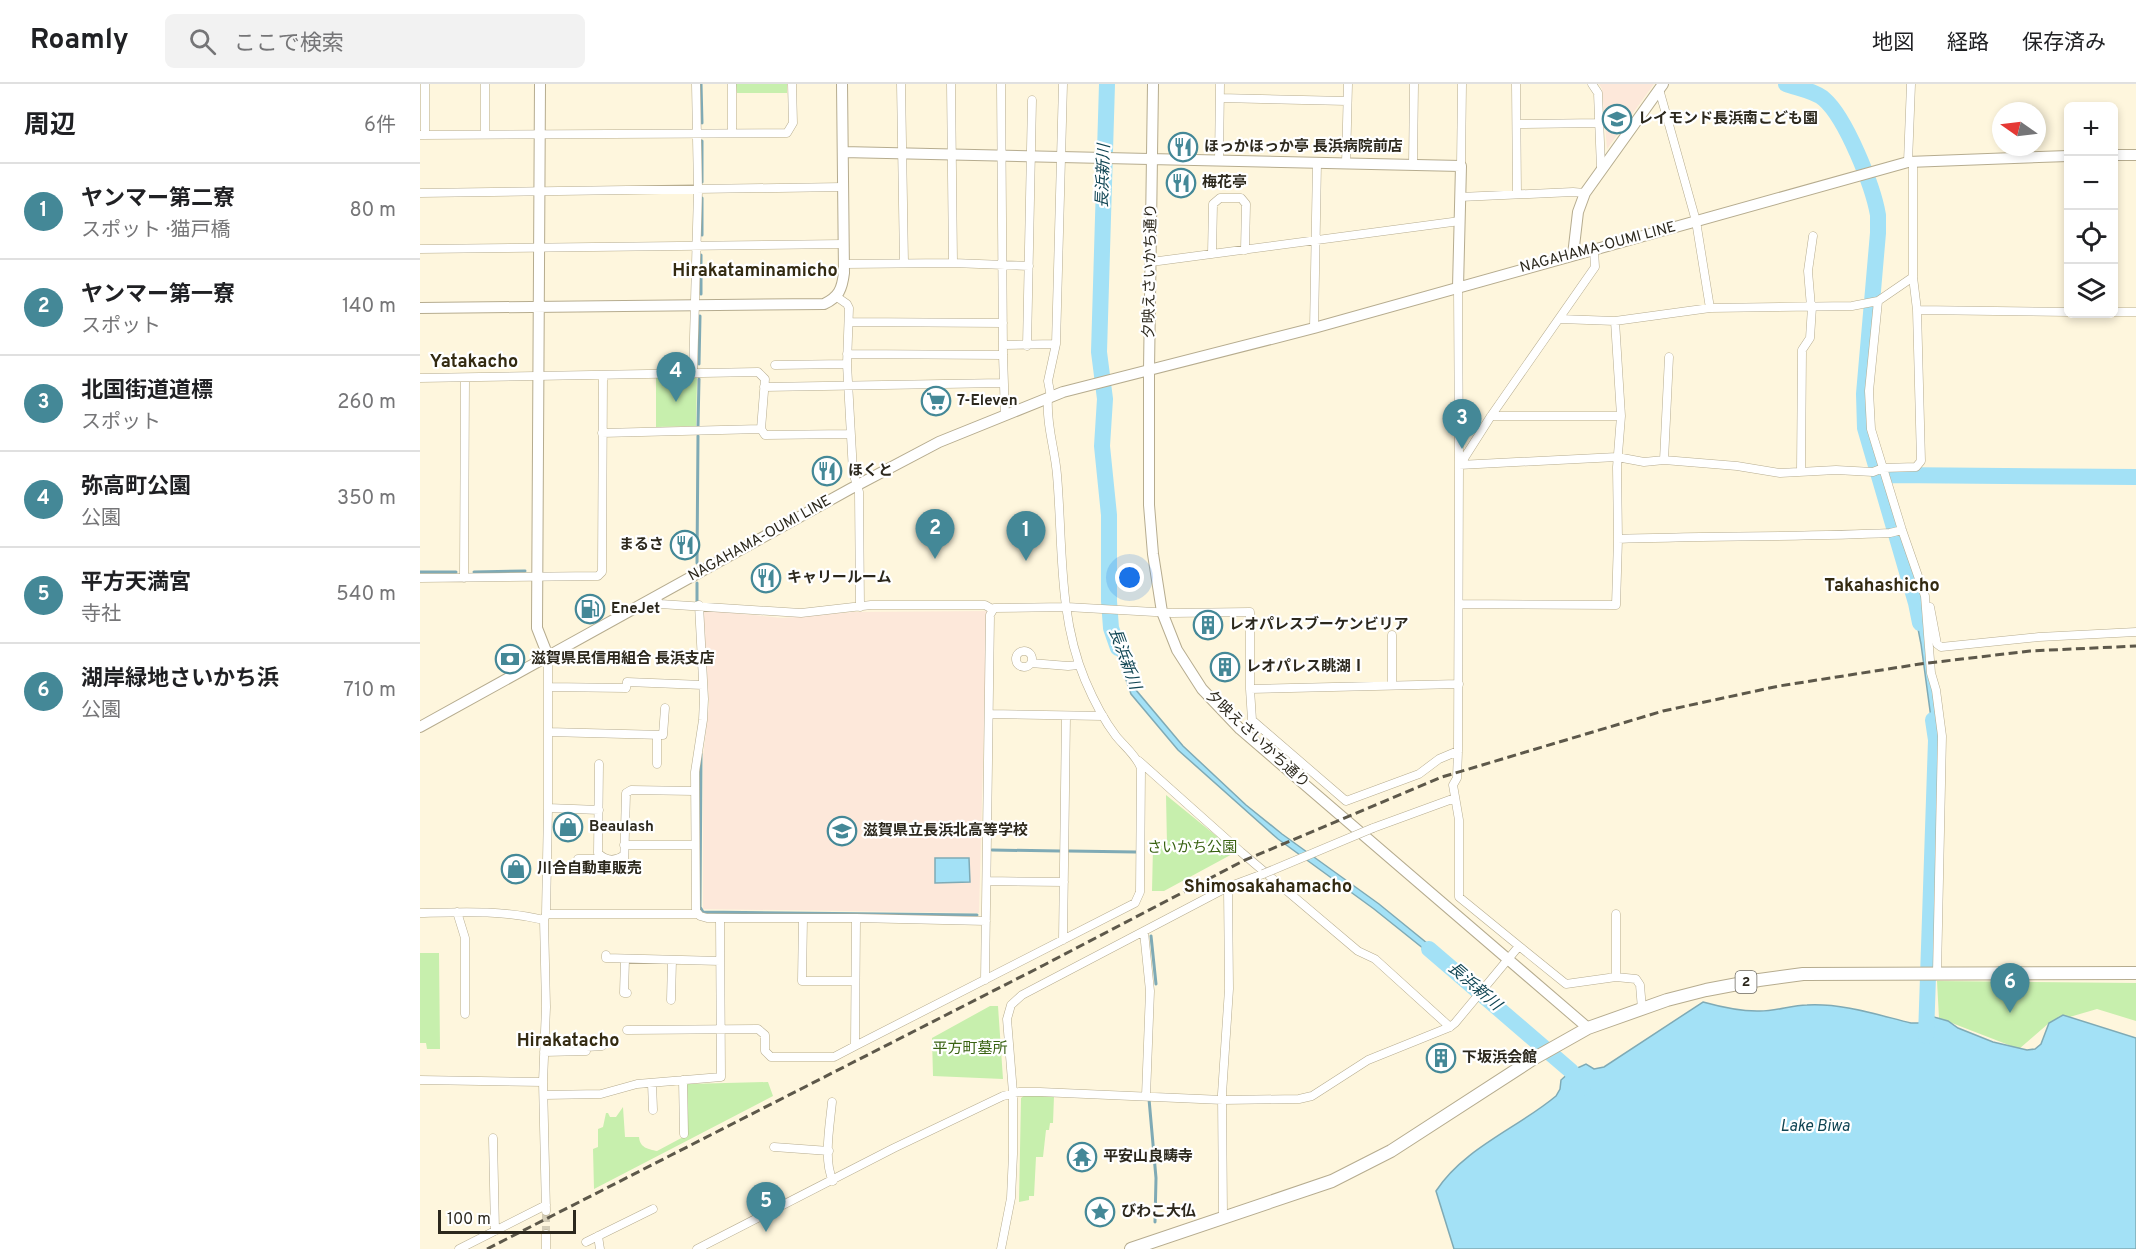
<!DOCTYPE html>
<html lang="ja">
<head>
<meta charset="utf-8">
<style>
	body { margin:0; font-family:Overpass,"Noto Sans JP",sans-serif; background:#f2f2f2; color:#202124 }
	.controls { position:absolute; right:18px; top:18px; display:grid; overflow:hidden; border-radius:9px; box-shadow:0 3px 9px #0003 }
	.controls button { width:54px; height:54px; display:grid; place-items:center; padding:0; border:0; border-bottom:2px solid #e0e0e0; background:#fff; color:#202124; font:30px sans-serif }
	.compass { position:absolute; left:1572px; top:18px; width:54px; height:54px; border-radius:50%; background:#fff; box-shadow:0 3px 9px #0003; rotate:284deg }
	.scale { position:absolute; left:18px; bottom:15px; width:138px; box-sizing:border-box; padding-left:6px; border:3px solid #2c281d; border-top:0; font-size:16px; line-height:21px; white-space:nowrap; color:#2c281d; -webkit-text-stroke:4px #fff; paint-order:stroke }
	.you { position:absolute; left:710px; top:494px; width:21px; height:21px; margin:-15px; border:4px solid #fff; border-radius:50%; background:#1a73e8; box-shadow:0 0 0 9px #1a73e833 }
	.badge { display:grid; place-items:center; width:39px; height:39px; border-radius:50%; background:#448897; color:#fff; font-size:20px; font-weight:700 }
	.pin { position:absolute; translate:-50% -50px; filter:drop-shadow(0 2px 3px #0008) }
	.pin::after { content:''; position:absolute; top:32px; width:21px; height:18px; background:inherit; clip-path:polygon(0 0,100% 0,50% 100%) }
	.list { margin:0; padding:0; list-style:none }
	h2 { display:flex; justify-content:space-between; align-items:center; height:78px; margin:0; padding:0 24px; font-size:26px }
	h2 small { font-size:20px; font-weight:400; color:#757577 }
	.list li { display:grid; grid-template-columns:39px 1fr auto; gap:18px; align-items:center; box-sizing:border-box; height:96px; padding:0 24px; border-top:2px solid #e0e0e0 }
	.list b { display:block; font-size:22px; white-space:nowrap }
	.list p { margin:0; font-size:20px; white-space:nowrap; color:#757577 }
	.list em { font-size:20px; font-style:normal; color:#757577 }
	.icon { flex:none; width:33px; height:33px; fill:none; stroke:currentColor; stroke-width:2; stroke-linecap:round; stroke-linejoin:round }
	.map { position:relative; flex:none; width:1716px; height:1165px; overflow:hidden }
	header { display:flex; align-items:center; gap:36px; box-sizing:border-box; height:84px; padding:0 30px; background:#fff; border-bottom:2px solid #e0e0e0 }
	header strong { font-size:28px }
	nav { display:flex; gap:33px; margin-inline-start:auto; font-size:21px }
	.search { width:420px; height:54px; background:#f2f2f2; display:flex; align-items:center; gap:15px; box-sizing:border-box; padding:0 21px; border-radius:9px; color:#757577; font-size:22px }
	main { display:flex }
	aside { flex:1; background:#fff }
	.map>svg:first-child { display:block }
	.education { fill:#fde8da }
	.green { fill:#c7efad }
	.water { fill:#a3e1f6; stroke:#7faab5; stroke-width:1.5 }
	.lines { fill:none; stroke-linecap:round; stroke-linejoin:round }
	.stream { stroke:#7faab5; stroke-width:3 }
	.river { stroke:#a3e1f6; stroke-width:16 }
	.street-tunnel { stroke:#d4cdb7; stroke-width:8; stroke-dasharray:8 4; stroke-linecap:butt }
	.street-casing { stroke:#b6ac8f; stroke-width:9 }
	.secondary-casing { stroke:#b6ac8f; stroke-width:12 }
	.primary-casing { stroke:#b6ac8f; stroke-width:14 }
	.street { stroke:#fff; stroke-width:8 }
	.secondary { stroke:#fff; stroke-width:10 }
	.primary { stroke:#fff; stroke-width:12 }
	.rail { stroke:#5d584a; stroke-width:3; stroke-dasharray:9 4.5; stroke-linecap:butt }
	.street-bridge-casing { stroke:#b6ac8f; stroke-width:9; stroke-linecap:butt }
	.street-bridge { stroke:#fff; stroke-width:8 }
	.labels { text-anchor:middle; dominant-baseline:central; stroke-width:4.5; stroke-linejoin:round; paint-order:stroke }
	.shield { fill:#fff; stroke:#6b6861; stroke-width:1.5 }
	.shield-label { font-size:14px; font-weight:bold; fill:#2c281d }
	.poi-label { font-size:15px; font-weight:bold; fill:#2c281d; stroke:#fff; text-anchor:start }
	.street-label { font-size:15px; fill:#2c281d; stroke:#fff }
	.park-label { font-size:15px; fill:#396212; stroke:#fff }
	.water-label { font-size:16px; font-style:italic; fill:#104553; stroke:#fff }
	.quarter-label { font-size:18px; font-weight:bold; fill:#332a11; stroke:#fff }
</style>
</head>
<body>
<header>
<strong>Roamly</strong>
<div class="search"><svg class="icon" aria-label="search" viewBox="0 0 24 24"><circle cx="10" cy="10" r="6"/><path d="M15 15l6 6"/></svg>ここで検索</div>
<nav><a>地図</a><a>経路</a><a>保存済み</a></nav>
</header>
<main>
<aside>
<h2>周辺<small>6件</small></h2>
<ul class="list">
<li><span class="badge">1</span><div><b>ヤンマー第二寮</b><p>スポット · 猫戸橋</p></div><em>80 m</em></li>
<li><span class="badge">2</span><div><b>ヤンマー第一寮</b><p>スポット</p></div><em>140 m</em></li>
<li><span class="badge">3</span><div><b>北国街道道標</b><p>スポット</p></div><em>260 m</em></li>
<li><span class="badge">4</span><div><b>弥高町公園</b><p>公園</p></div><em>350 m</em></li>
<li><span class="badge">5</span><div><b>平方天満宮</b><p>寺社</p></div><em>540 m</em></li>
<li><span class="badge">6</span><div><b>湖岸緑地さいかち浜</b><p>公園</p></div><em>710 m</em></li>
</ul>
</aside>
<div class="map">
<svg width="1716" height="1165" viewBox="0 0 1716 1165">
	<rect width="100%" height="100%" fill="#fef6dd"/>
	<!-- education -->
	<path class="education" d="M1179,0h55l-47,65 -5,-60z
		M283,526l80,8 70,-6 134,-1 -8,302 -276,-4v-153l6,-52z"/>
	<!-- green -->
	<path class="green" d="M316,0h51v9h-50z
		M236,294h41l-1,48 -40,1z
		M746,711l70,57 -72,39h-12l1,-44 14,-2z
		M0,869h19l1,96h-13l-1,-6h-6z
		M1517,897l199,2v38l-39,-12 -48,14 -30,26 -80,-31z
		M570,922h8l5,73 -70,-3 -1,-38z
		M348,998l5,14 -179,93 -1,-40 5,-2v-18l5,-2 3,-14h2l2,4h6l7,-10 2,30h14c1,11 9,12 18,14l30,-16v-51z
		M605,1011l29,1 -1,27h-3l-1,7h-3l-3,27h-7l-2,39h-5v4l-10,2 2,-104z"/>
	<!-- water -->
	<path class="water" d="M1499,518l8,42 12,96h-5l-13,-96 -8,-41z
		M688,544h6l22,62 47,56 63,59 36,29 97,70 70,57 -5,4 -70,-56 -96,-70 -100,-89 -47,-56z
		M515,774h34l1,24 -35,1z
		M1283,918c18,5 36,9 54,9 17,1 34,-6 50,-6 35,-2 71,10 104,18h10l6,-8 21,6 10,7 35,14 34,8 8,-1 6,-5 8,-21 14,-8 73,23v211h-682l-18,-58c28,-43 82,-63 120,-95l4,-7 1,-9 10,-9 15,-7 8,5 10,-2z"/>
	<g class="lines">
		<!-- stream -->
		<path class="stream" d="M281,0l1,39
			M282,98v-41
			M282,114v37
			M281,210v-39
			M279,280l1,-48
			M278,342l1,-47
			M277,479l1,-127
			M0,488h36
			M54,488l51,-1
			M277,518v-19
			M281,670l-1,153 3,5 274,3
			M572,766l68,1
			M649,767l67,1
			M731,852l5,48
			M729,1015l7,79 -1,44"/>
		<!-- river -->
		<path class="river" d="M687,0l-8,268 6,47 -3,47 7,69v86l2,27 7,20
			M1366,0c11,4 29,7 38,15 22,19 49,87 54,116 0,6 0,12 0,18l-14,161 1,34 51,175 4,20
			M1461,396l10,-5 245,2
			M1009,865l142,122 12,17
			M1506,952l10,-296 -3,-20"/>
		<!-- street-tunnel -->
		<path class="street-tunnel" d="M126,1150v-23"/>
		<!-- street casing -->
		<g class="street-casing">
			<path id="street" d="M65,0v50
				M312,0v49
				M481,0l3,179
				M531,0l2,179
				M581,0l2,271 2,60
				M1096,0l1,110
				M1172,0l6,9 3,75
				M1239,5l37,132 14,87
				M800,14l127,3
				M1097,40l83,-1
				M0,51l367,-2 6,-10 -1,-39
				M5,51v-51
				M799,77l1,-77
				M1488,78l3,-78
				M926,80l2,-80
				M993,81l1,-81
				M1041,82l1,-82
				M0,109l423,-6
				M1040,113l113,-5 12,1
				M0,165l424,-5
				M792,170l1,-50 7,-6h21l5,6 -1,46
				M731,178l309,-41
				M424,180l109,-1 76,3
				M1038,203l1,176
				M417,213l10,7 2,4 -2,56 6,108 6,20 1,115
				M1458,217l-9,90 2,38 31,101 23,66 6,77 5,17 6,46 -5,237
				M1391,223l-3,-36 5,-35
				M1497,226l151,2
				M1694,228h22
				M1140,235l55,2 95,-13 142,-2 26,-5 35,-24
				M1195,237l6,95 -4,51 1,72
				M429,238l154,1
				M894,244l3,-165
				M583,261l53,-1
				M607,262l5,-246
				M427,270l156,1
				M355,281l72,-1
				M273,290l5,-183 -2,-107
				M0,294l338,-6 7,7 -4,50
				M344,303l239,-4
				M631,313l-3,-16 8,-37 7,-260
				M1071,332h130
				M182,349l159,-4 4,6 85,-1
				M1244,376l5,-103
				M1039,381l158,-8 27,5 20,-2 73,6 43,7 56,-3 37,2 10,-4 33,-1 5,-6 -4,-151 -4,-33v-116
				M1381,387l1,-121 8,-12 2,-31
				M0,494l178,-2 4,-4 1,-196
				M44,494l1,-200
				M235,513l5,7 141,9 70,-8h114l7,4
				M1039,520l157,1 2,-66c90,-3 181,-2 272,-6l12,-3
				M279,521l5,94 -1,21 -8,52 1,139 4,5 7,2h149l-1,128 280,-143 5,-11 1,-124c-5,-13 -17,-22 -25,-32 -13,-17 -23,-37 -31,-56 -27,-64 -22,-137 -28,-205 -2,-26 -11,-50 -9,-77
				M1510,523l7,37 4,3 98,-10 97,-5
				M972,551v49
				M596 575a8 8 0 1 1 16 0a8 8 0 1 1-16 0Z
				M611,579l37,3 11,-1
				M128,603l78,1 1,-6 76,3
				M830,605l209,-5
				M569,630l114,2
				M128,648l115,3 2,-27
				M719,677l102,91 117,99 17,8 75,68
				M179,680l-1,89c8,8 17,9 26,2
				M237,680v-29
				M128,724l51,2
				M953,744l82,-30
				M204,761h71
				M158,775h27
				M204,784l2,-75 5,-3 63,1
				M567,797l77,1
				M37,828l8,26v76
				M0,829c42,-1 83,-3 124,7
				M126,830h152
				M383,834l-1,63h53
				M436,834l130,3
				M724,848l6,59 -4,105
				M643,856l3,-224
				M1099,862l47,38 50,-7v-63
				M186,871v3l114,3
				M205,875l-1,34h3
				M1196,893l20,2 4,6 2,24
				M565,896l5,-365 4,-7 73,-1 105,6 78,-1v77l2,31 94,81 73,-27 20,-15 19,-8
				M251,916l1,-40
				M207,946l131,-1 7,6v16l6,6h63l21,-11
				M124,968l42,-1v-4l16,-1
				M0,996l123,2
				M263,996l1,54
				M232,999l1,27
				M124,1011l57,-1 36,-10 84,-7 -1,-159
				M412,1018c-2,22 -9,59 1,79
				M73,1054l2,93
				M354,1063l55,4
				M126,1127l-3,-129 3,-75 -2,-87 2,-6 2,-106v-152
				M803,1133l-1,-123 7,-105 -1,-102
				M126,1150v15
				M178,1152l2,13
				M166,1158l67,-33
				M39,1165l87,-44
				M277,1165l197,-101 109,-52 16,-4h21l183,8 76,-1 13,-3 56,-36 82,-33 5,-4 64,-77 -60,-49v-77l-6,-35 4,-7 1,-27 1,-288 4,-3 28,-44 104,-149 -1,-17
				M581,1165l10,-51 2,-44v-61l-6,-74 4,-14 11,-10 206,-108 35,-13"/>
		</g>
		<!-- secondary casing -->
		<g class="secondary-casing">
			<path id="secondary" d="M120,0l-3,544 11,28
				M733,0l-4,286v135l4,49 9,58 15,38 25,39 38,40 348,299
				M423,68l618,14 -3,121
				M1694,71h22
				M1153,171l5,-43 7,-19 78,-109
				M0,224l404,-4c15,-7 18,-15 20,-31l-2,-189
				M0,643l430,-238 89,-47 124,-50 251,-64 594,-166 160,-6"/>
		</g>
		<!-- primary casing -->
		<g class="primary-casing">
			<path id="primary" d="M711,1165l201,-68 59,-30 142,-92 55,-31 79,-28 39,-10 53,-10 44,-6 333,-1"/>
		</g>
		<!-- street -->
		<use href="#street" class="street"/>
		<!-- secondary -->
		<use href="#secondary" class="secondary"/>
		<!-- primary -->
		<use href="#primary" class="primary"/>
		<!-- rail -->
		<path class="rail" d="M67,1165l557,-284 199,-104 199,-84 221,-66 116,-25 141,-22 59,-7 51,-6 106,-5"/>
		<!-- street-bridge casing -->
		<g class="street-bridge-casing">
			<path id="street-bridge" d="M843,790l110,-46"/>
		</g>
		<!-- street-bridge -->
		<use href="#street-bridge" class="street-bridge"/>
	</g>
	<!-- icons -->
	<defs>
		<g id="school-ring" transform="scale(1.5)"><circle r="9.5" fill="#fff" stroke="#448897" stroke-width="1.5"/><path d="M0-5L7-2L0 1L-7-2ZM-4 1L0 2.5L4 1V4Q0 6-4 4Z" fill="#448897"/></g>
		<g id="restaurant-ring" transform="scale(1.5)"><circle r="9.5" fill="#fff" stroke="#448897" stroke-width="1.5"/><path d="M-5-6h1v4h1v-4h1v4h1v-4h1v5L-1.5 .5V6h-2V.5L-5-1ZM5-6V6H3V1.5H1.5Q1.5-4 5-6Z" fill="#448897"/></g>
		<g id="supermarket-ring" transform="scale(1.5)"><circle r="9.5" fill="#fff" stroke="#448897" stroke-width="1.5"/><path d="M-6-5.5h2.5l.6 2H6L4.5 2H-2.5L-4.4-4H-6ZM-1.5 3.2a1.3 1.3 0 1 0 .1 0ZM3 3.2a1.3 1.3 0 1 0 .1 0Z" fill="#448897"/></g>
		<g id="fuel-ring" transform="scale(1.5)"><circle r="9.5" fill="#fff" stroke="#448897" stroke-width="1.5"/><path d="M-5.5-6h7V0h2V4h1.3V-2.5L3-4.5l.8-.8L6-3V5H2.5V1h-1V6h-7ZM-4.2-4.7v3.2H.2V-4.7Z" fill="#448897"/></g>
		<g id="building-ring" transform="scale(1.5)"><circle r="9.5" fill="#fff" stroke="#448897" stroke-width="1.5"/><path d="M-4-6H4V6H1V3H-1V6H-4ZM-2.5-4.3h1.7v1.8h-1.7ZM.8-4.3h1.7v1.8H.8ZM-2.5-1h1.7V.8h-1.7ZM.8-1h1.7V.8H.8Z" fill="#448897"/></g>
		<g id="bank-ring" transform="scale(1.5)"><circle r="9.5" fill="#fff" stroke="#448897" stroke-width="1.5"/><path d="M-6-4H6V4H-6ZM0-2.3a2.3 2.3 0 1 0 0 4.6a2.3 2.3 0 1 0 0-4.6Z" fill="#448897"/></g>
		<g id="shop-ring" transform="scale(1.5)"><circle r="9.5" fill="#fff" stroke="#448897" stroke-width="1.5"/><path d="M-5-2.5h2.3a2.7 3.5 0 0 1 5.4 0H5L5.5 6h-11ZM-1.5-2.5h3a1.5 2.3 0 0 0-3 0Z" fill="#448897"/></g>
		<g id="temple-ring" transform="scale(1.5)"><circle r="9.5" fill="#fff" stroke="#448897" stroke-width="1.5"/><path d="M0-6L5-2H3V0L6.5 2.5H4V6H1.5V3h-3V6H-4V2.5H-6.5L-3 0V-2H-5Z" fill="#448897"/></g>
		<g id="sight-ring" transform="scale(1.5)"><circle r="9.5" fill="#fff" stroke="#448897" stroke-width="1.5"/><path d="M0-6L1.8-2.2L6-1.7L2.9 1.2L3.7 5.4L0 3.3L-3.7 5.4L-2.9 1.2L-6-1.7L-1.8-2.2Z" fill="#448897"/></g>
	</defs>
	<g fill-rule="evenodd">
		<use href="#school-ring" x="1197" y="35"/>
		<use href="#restaurant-ring" x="763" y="63"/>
		<use href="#restaurant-ring" x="761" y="99"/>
		<use href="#supermarket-ring" x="516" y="317"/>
		<use href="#restaurant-ring" x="407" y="387"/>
		<use href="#restaurant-ring" x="265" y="461"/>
		<use href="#restaurant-ring" x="346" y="494"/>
		<use href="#fuel-ring" x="170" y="525"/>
		<use href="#building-ring" x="788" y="541"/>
		<use href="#bank-ring" x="90" y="575"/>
		<use href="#building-ring" x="805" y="583"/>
		<use href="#shop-ring" x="148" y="743"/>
		<use href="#school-ring" x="422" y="747"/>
		<use href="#shop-ring" x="96" y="785"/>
		<use href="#building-ring" x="1021" y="974"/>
		<use href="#temple-ring" x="662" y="1073"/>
		<use href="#sight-ring" x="680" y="1128"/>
	</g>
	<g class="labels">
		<!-- shield labels -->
		<rect class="shield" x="1315.5" y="887" width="21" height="22" rx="4.5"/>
		<g class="shield-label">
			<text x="1326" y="898">2</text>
		</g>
		<!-- poi labels -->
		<g class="poi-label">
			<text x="1218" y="35">レイモンド長浜南こども園</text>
			<text x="784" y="63">ほっかほっか亭 長浜病院前店</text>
			<text x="782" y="99">梅花亭</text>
			<text x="537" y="317">7-Eleven</text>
			<text x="428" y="387">ほくと</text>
			<text x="244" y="461" text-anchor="end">まるさ</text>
			<text x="367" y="494">キャリールーム</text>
			<text x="191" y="525">EneJet</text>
			<text x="809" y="541">レオパレスブーケンビリア</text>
			<text x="111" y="575">滋賀県民信用組合 長浜支店</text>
			<text x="826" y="583">レオパレス眺湖Ⅰ</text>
			<text x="169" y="743">Beaulash</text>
			<text x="443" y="747">滋賀県立長浜北高等学校</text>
			<text x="117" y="785">川合自動車販売</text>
			<text x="1042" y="974">下坂浜会館</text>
			<text x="683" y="1073">平安山良畴寺</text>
			<text x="701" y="1128">びわこ大仏</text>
		</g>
		<!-- street labels -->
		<g class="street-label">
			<text transform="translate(1178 164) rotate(-15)">NAGAHAMA-OUMI LINE</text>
			<text transform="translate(731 187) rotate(-89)">夕映えさいかち通り</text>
			<text transform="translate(340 455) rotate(-29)">NAGAHAMA-OUMI LINE</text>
			<text transform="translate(837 656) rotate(43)">夕映えさいかち通り</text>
		</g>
		<!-- park labels -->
		<g class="park-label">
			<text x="772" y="764">さいかち公園</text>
			<text x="550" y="965">平方町墓所</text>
		</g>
		<!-- water labels -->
		<g class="water-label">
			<text transform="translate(684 92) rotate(-88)">長浜新川</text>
			<text transform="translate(704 575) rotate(70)">長浜新川</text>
			<text transform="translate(1054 903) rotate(41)">長浜新川</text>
			<text x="1395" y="1043">Lake Biwa</text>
		</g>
		<!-- quarter labels -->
		<g class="quarter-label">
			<text x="335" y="187">Hirakataminamicho</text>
			<text x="54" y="278">Yatakacho</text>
			<text x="1462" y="502">Takahashicho</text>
			<text x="848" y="803">Shimosakahamacho</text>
			<text x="148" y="957">Hirakatacho</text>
		</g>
	</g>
</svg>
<div class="controls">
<button>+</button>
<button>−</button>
<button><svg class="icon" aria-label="locate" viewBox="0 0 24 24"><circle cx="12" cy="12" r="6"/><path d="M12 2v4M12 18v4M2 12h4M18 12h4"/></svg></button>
<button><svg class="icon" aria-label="layers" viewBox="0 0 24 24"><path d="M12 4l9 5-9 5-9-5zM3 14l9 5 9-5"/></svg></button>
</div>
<svg class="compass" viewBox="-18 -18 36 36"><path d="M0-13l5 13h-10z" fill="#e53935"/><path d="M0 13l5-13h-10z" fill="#757577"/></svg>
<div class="scale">100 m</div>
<div class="you"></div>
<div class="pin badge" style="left:606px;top:477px">1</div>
<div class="pin badge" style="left:515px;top:475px">2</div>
<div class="pin badge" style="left:1042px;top:365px">3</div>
<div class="pin badge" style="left:256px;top:318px">4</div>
<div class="pin badge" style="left:346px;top:1148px">5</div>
<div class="pin badge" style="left:1590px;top:929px">6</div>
</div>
</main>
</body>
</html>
